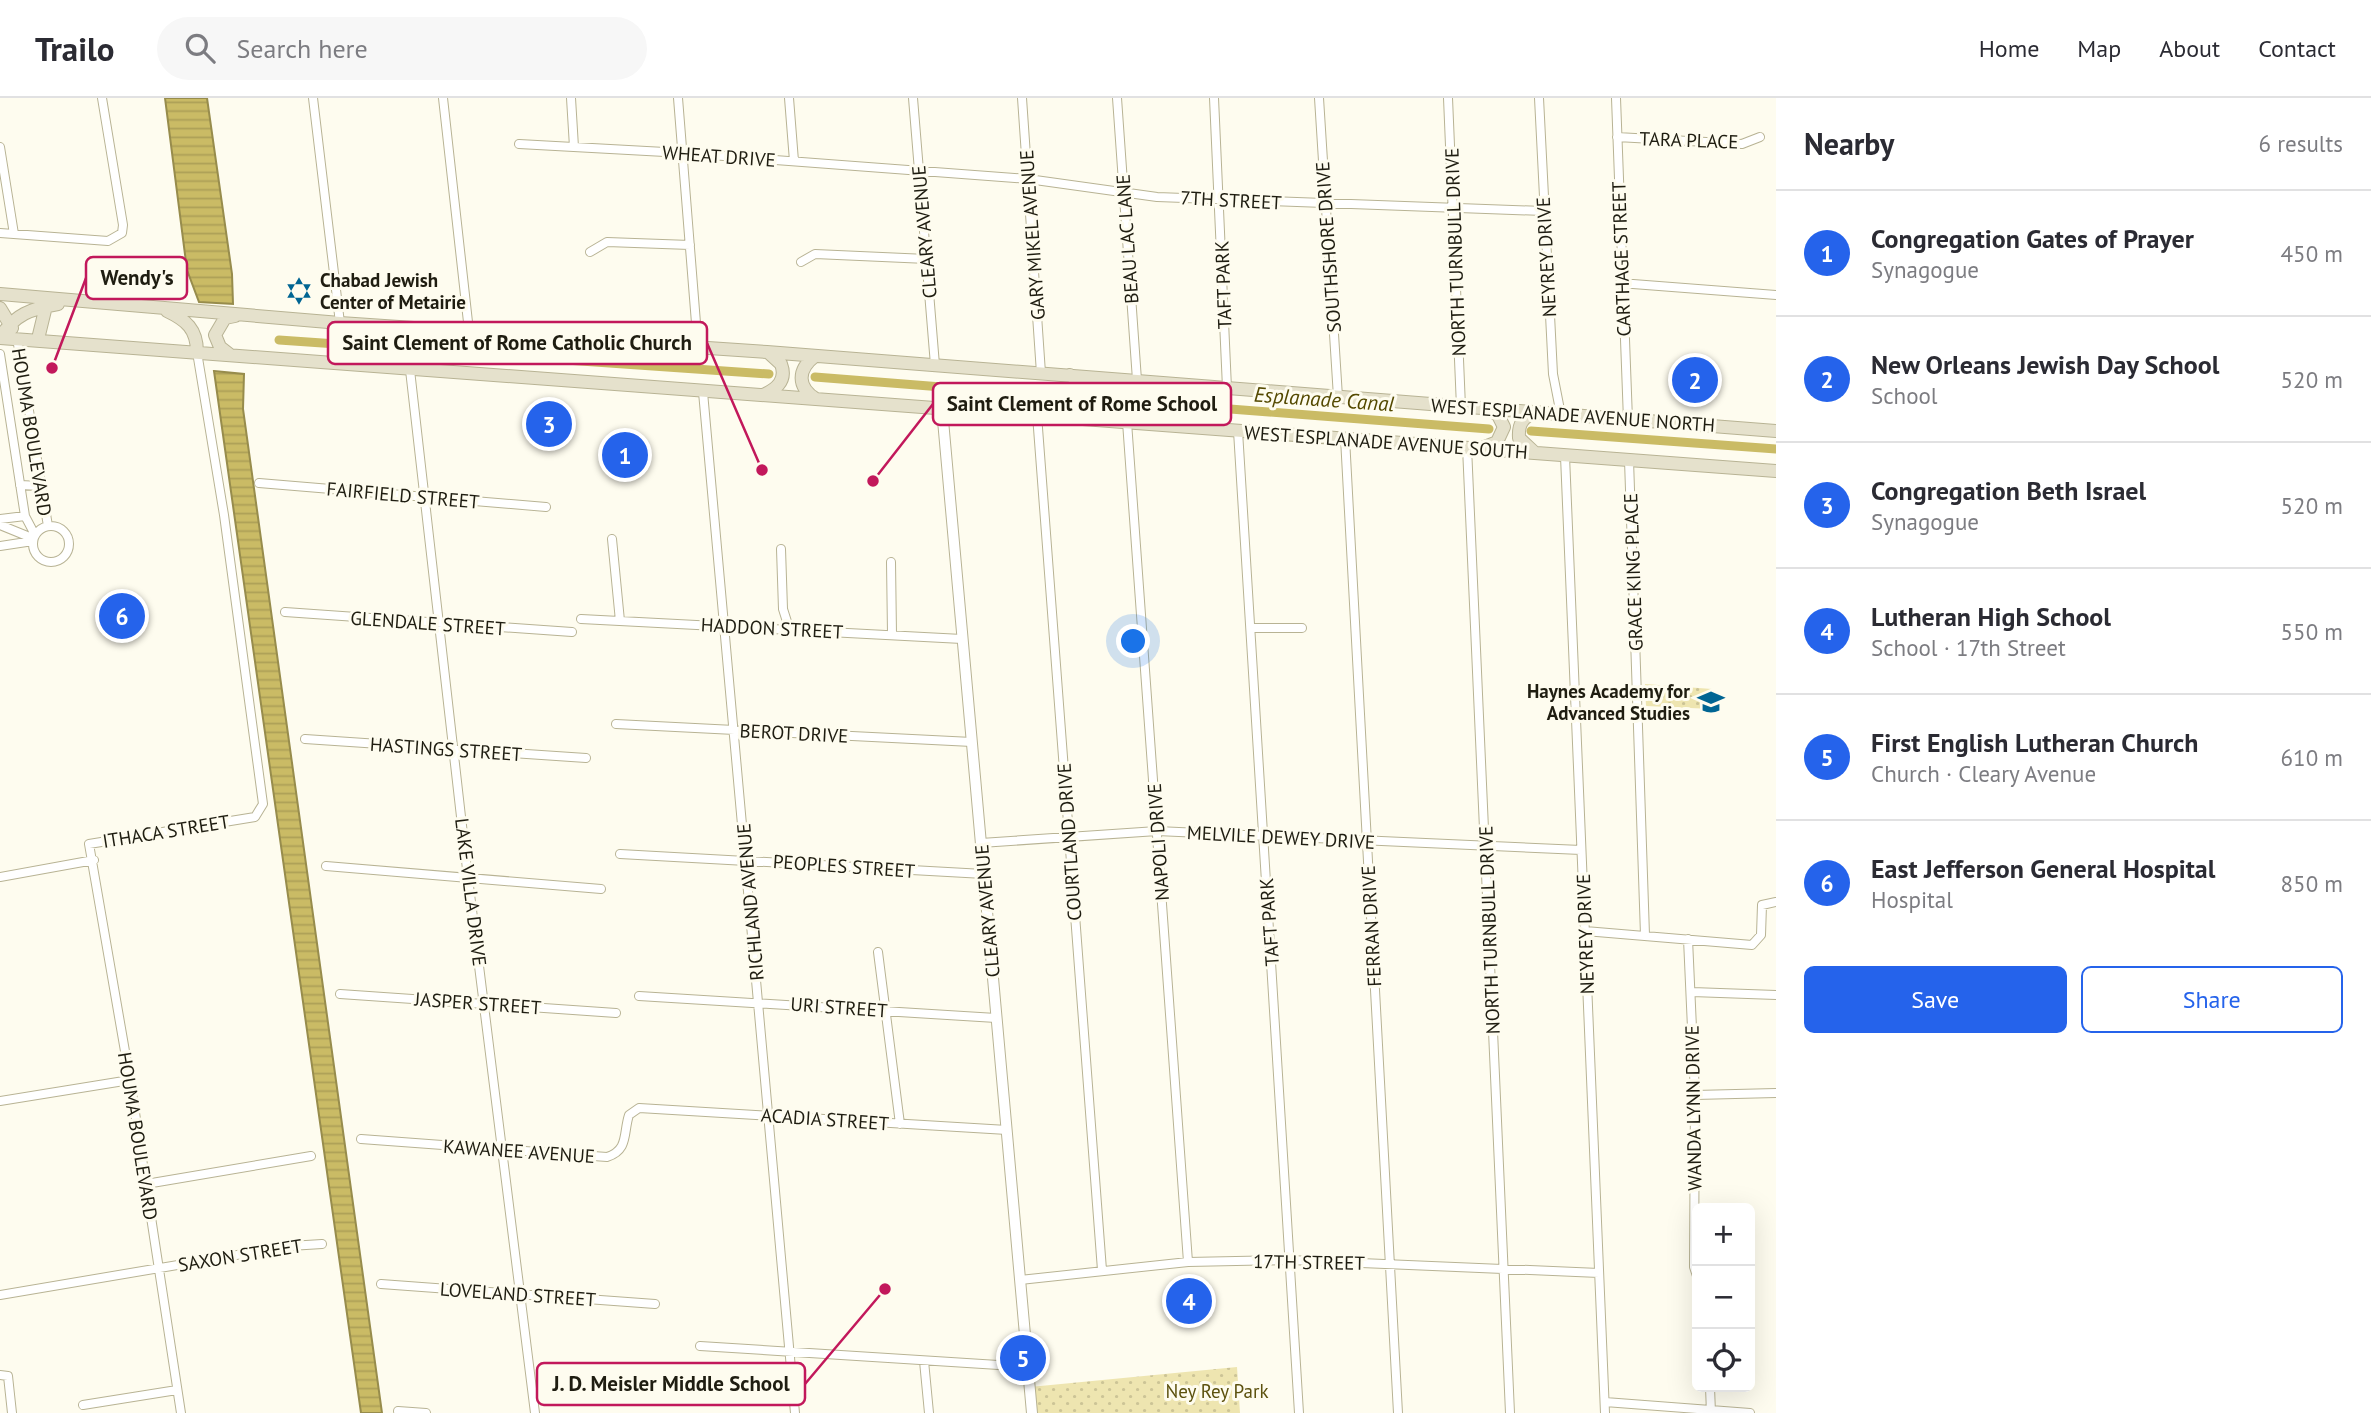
<!DOCTYPE html>
<html lang="en">
<head>
<meta charset="utf-8">
<style>
	body { margin:0; font-family:"PT Sans",sans-serif; background:#f7f7f7; color:#2b2b33 }
	.controls { position:absolute; right:21px; bottom:21px; display:grid; overflow:hidden; border-radius:10px; box-shadow:0 7px 28px #0002 }
	.controls button { width:63px; height:63px; display:grid; place-items:center; padding:0; border:0; border-bottom:2px solid #e1e1e2; background:#fff; color:#2b2b33; font:35px sans-serif }
	.you { position:absolute; left:1134px; top:544px; width:24px; height:24px; margin:-18px; border:5px solid #fff; border-radius:50%; background:#1a73e8; box-shadow:0 0 0 10px #1a73e833 }
	.badge { display:grid; place-items:center; width:46px; height:46px; border-radius:50%; background:#2563eb; color:#fff; font-size:23px; font-weight:700 }
	.pin { position:absolute; translate:-50% -50%; border:4px solid #fff; box-shadow:0 2px 7px #0006 }
	.list { margin:0; padding:0; list-style:none }
	h2 { display:flex; justify-content:space-between; align-items:center; height:91px; margin:0; padding:0 28px; font-size:30px }
	h2 small { font-size:23px; font-weight:400; color:#7c7c81 }
	.list li { display:grid; grid-template-columns:46px 1fr auto; gap:21px; align-items:center; box-sizing:border-box; height:126px; padding:0 28px; border-top:2px solid #e1e1e2 }
	.list b { display:block; font-size:26px; white-space:nowrap }
	.list p { margin:0; font-size:23px; white-space:nowrap; color:#7c7c81 }
	.list em { font-size:23px; font-style:normal; color:#7c7c81 }
	.actions { display:flex; gap:14px; padding:21px 28px }
	.actions a { flex:1; padding:16px 0; border:2px solid #2563eb; border-radius:10px; text-align:center; font-size:24px; color:#2563eb }
	.actions .main { background:#2563eb; color:#fff }
	.icon { flex:none; width:38px; height:38px; fill:none; stroke:currentColor; stroke-width:2; stroke-linecap:round; stroke-linejoin:round }
	.map { position:relative; flex:none; width:1776px; height:1315px; overflow:hidden }
	header { display:flex; align-items:center; gap:42px; box-sizing:border-box; height:98px; padding:0 35px; background:#fff; border-bottom:2px solid #e1e1e2 }
	header strong { font-size:33px }
	nav { display:flex; gap:38px; margin-inline-start:auto; font-size:24px }
	.search { width:490px; height:63px; background:#f7f7f7; display:flex; align-items:center; gap:18px; box-sizing:border-box; padding:0 24px; border-radius:38px; color:#7c7c81; font-size:26px }
	main { display:flex }
	aside { flex:1; background:#fff }
	.map>svg:first-child { display:block }
	.park { fill:url(#park-dots) }
	.water { fill:url(#water-rules); stroke:#978c4c; stroke-width:2 }
	.lines { fill:none; stroke-linecap:round; stroke-linejoin:round }
	.canal { stroke:#cabb65; stroke-width:9 }
	.minor-casing { stroke:#b8b394; stroke-width:10 }
	.tertiary-casing { stroke:#b8b394; stroke-width:12 }
	.secondary-casing { stroke:#b8b394; stroke-width:14 }
	.minor { stroke:#fff; stroke-width:8 }
	.tertiary { stroke:#fff; stroke-width:10 }
	.secondary { stroke:#e5e1cc; stroke-width:12 }
	.labels { text-anchor:middle; dominant-baseline:central; stroke-width:6; stroke-linejoin:round; paint-order:stroke }
	.street-label { font-size:19px; fill:#1f1d11; stroke:#fefcef }
	.poi-label { font-size:19px; font-weight:bold; fill:#1f1d11; stroke:#fefcef; text-anchor:start }
	.park-label { font-size:19px; fill:#5c510e; stroke:#fefcef }
	.water-label { font-size:21px; font-style:italic; fill:#544901; stroke:#fefcef }
	.leader { fill:none; stroke:#c2185b; stroke-width:2.5 }
	.callout-dot { fill:#c2185b; stroke:#fefcef; stroke-width:2.5 }
	.callout { fill:#fefcef; stroke:#c2185b; stroke-width:2.5 }
	.callout-label { font-size:21px; text-anchor:middle; font-weight:bold; fill:#1f1d11 }
</style>
</head>
<body>
<header>
<strong>Trailo</strong>
<div class="search"><svg class="icon" aria-label="search" viewBox="0 0 24 24"><circle cx="10" cy="10" r="6"/><path d="M15 15l6 6"/></svg>Search here</div>
<nav><a>Home</a><a>Map</a><a>About</a><a>Contact</a></nav>
</header>
<main>
<div class="map">
<svg width="1776" height="1315" viewBox="0 0 1776 1315">
	<defs>
		<pattern id="park-dots" width="8" height="8" patternUnits="userSpaceOnUse" patternTransform="scale(1.75)"><rect width="8" height="8" fill="#eee5b0"/><path d="M2 2h.1M6 6h.1" fill="none" stroke="#ccc496" stroke-width="1.8" stroke-linecap="round"/></pattern>
		<pattern id="water-rules" width="6" height="5" patternUnits="userSpaceOnUse" patternTransform="scale(1.75)"><rect width="6" height="5" fill="#cabb65"/><path d="M0 2.5h6" fill="none" stroke="#ada057"/></pattern>
	</defs>
	<rect width="100%" height="100%" fill="#fefcef"/>
	<!-- park -->
	<path class="park" d="M1645,586l67,5v20l-66,-3z
		M1237,1269l3,46h-208l-2,-26z"/>
	<!-- water -->
	<path class="water" d="M165,0h42l25,176 1,30 -34,-2 -12,-32z
		M214,273l30,3 -1,35 139,1004h-21z"/>
	<g class="lines">
		<!-- canal -->
		<path class="canal" d="M279,242l490,34
			M815,279l254,20
			M1114,302l375,29
			M1531,333l245,18"/>
		<!-- minor casing -->
		<g class="minor-casing">
			<path id="minor" d="M313,0l27,225
				M443,0l26,233
				M571,0l3,49
				M678,0l20,250
				M789,0l5,63
				M913,0l22,267
				M1022,0l19,275
				M1117,0l20,282
				M1214,0l13,290
				M1319,0l19,299
				M1448,0l13,309
				M1539,0l14,276 8,41
				M1616,0l12,322
				M1617,39l125,7 18,-7
				M519,46l164,9 345,26 129,18 386,14
				M0,49l14,87
				M0,135l108,8 14,-8 1,-8 -21,-127
				M590,154l17,-10 83,3
				M801,164l14,-8 112,5
				M1620,185l156,12
				M17,240l31,188
				M0,256l25,162 9,17
				M410,272l58,508 67,535
				M703,294l92,1021
				M1037,317l65,855
				M1127,324l61,840
				M1238,333l61,982
				M1345,340l53,975
				M1467,349c17,322 30,644 43,966
				M1565,358l40,957
				M1629,362l16,475
				M259,385l287,24
				M20,387l21,1
				M0,421l25,-3
				M0,427l32,13
				M33 446a18 18 0 1 1 36 0a18 18 0 1 1-36 0Z
				M612,441l8,82
				M0,448l33,-5
				M781,451l2,60 6,19
				M891,464l1,72
				M285,514l287,20
				M581,521l381,20
				M1251,530h51
				M616,626l356,18
				M305,641l281,19
				M981,745l176,-12 424,19
				M620,756l364,20
				M326,768l275,23
				M0,779l94,-17
				M1585,833l167,14 9,-10 1,-30 14,-3
				M1688,841l7,156 -1,172 3,9
				M878,854l22,172
				M1692,894l84,3
				M340,896l276,19
				M639,898l357,22
				M1695,997l81,-2
				M0,1003l130,-21
				M361,1041l246,18c22,-7 16,-24 22,-42l10,-7 368,22
				M146,1086l165,-28
				M1020,1182l168,-18 102,-2 309,13
				M381,1186l274,20
				M0,1197l290,-49 32,-2
				M700,1248l328,21
				M924,1263l5,52
				M0,1277l8,1 4,37
				M1710,1289l1,26
				M1605,1304l145,11
				M83,1307l94,-15
				M398,1313l28,2
				M181,1315l-51,-333 -41,-236 166,-27 8,-13 -39,-289 -27,-163"/>
		</g>
		<!-- tertiary casing -->
		<g class="tertiary-casing">
			<path id="tertiary" d="M942,311l90,1004"/>
		</g>
		<!-- secondary casing -->
		<g class="secondary-casing">
			<path id="secondary" d="M0,196l340,29 427,29 1009,79
				M0,210l12,20
				M167,213c19,9 30,18 30,41
				M0,239c16,-23 30,-28 58,-33
				M0,240l1776,133
				M38,241l8,-33
				M229,256l-9,-7 -5,-12 10,-17 10,-2
				M815,258c-18,14 -18,31 1,43
				M763,297c14,-6 24,-15 18,-31l-12,-11
				M1067,318l12,-5 6,-16 -5,-12 -10,-8
				M1118,323l-12,-7 -6,-13 7,-16 12,-4
				M1482,350l15,-6 7,-15 -6,-12 -10,-6
				M1534,354l-15,-14c-1,-15 4,-20 16,-26"/>
		</g>
		<!-- minor -->
		<use href="#minor" class="minor"/>
		<!-- tertiary -->
		<use href="#tertiary" class="tertiary"/>
		<!-- secondary -->
		<use href="#secondary" class="secondary"/>
	</g>
	<!-- icons -->
	<defs>
		<g id="synagogue-bare" transform="scale(2.1)"><path d="M0-6.5L5.6 3.2H-5.6ZM0 6.5L5.6-3.2H-5.6Z" fill="#006593" stroke="#fefcef" stroke-width="2.5" paint-order="stroke"/></g>
		<g id="school-bare" transform="scale(2.1)"><path d="M0-5L7-2L0 1L-7-2ZM-4 1L0 2.5L4 1V4Q0 6-4 4Z" fill="#006593" stroke="#fefcef" stroke-width="2.5" paint-order="stroke"/></g>
	</defs>
	<g fill-rule="evenodd">
		<use href="#synagogue-bare" x="299" y="193"/>
		<use href="#school-bare" x="1711" y="604"/>
	</g>
	<g class="labels">
		<!-- street labels -->
		<g class="street-label">
			<text transform="translate(1689 42) rotate(2)">TARA PLACE</text>
			<text transform="translate(719 58) rotate(4)">WHEAT DRIVE</text>
			<text transform="translate(1231 102) rotate(3)">7TH STREET</text>
			<text transform="translate(924 134) rotate(-95)">CLEARY AVENUE</text>
			<text transform="translate(1032 137) rotate(-94)">GARY MIKEL AVENUE</text>
			<text transform="translate(1127 141) rotate(-94)">BEAU LAC LANE</text>
			<text transform="translate(1328 149) rotate(-94)">SOUTHSHORE DRIVE</text>
			<text transform="translate(1455 154) rotate(-92)">NORTH TURNBULL DRIVE</text>
			<text transform="translate(1546 159) rotate(-93)">NEYREY DRIVE</text>
			<text transform="translate(1621 161) rotate(-92)">CARTHAGE STREET</text>
			<text transform="translate(1223 187) rotate(-92)">TAFT PARK</text>
			<text transform="translate(1573 317) rotate(4)">WEST ESPLANADE AVENUE NORTH</text>
			<text transform="translate(32 334) rotate(81)">HOUMA BOULEVARD</text>
			<text transform="translate(1386 344) rotate(4)">WEST ESPLANADE AVENUE SOUTH</text>
			<text transform="translate(403 397) rotate(5)">FAIRFIELD STREET</text>
			<text transform="translate(1633 474) rotate(-92)">GRACE KING PLACE</text>
			<text transform="translate(428 525) rotate(4)">GLENDALE STREET</text>
			<text transform="translate(772 530) rotate(3)">HADDON STREET</text>
			<text transform="translate(794 635) rotate(3)">BEROT DRIVE</text>
			<text transform="translate(446 651) rotate(4)">HASTINGS STREET</text>
			<text transform="translate(166 733) rotate(-9)">ITHACA STREET</text>
			<text transform="translate(1281 739) rotate(3)">MELVILE DEWEY DRIVE</text>
			<text transform="translate(1069 744) rotate(-94)">COURTLAND DRIVE</text>
			<text transform="translate(1158 744) rotate(-94)">NAPOLI DRIVE</text>
			<text transform="translate(844 768) rotate(4)">PEOPLES STREET</text>
			<text transform="translate(471 794) rotate(83)">LAKE VILLA DRIVE</text>
			<text transform="translate(750 804) rotate(-95)">RICHLAND AVENUE</text>
			<text transform="translate(987 813) rotate(-95)">CLEARY AVENUE</text>
			<text transform="translate(1269 824) rotate(-94)">TAFT PARK</text>
			<text transform="translate(1371 828) rotate(-93)">FERRAN DRIVE</text>
			<text transform="translate(1489 832) rotate(-92)">NORTH TURNBULL DRIVE</text>
			<text transform="translate(1585 836) rotate(-92)">NEYREY DRIVE</text>
			<text transform="translate(478 905) rotate(4)">JASPER STREET</text>
			<text transform="translate(839 909) rotate(4)">URI STREET</text>
			<text transform="translate(1693 1010) rotate(-91)">WANDA LYNN DRIVE</text>
			<text transform="translate(825 1021) rotate(4)">ACADIA STREET</text>
			<text transform="translate(138 1038) rotate(81)">HOUMA BOULEVARD</text>
			<text transform="translate(519 1053) rotate(4)">KAWANEE AVENUE</text>
			<text transform="translate(240 1157) rotate(-9)">SAXON STREET</text>
			<text transform="translate(1309 1164) rotate(1)">17TH STREET</text>
			<text transform="translate(518 1196) rotate(4)">LOVELAND STREET</text>
		</g>
		<!-- poi labels -->
		<g class="poi-label">
			<text x="320" y="182">Chabad Jewish<tspan x="320" dy="22">Center of Metairie</tspan></text>
			<text x="1690" y="593" text-anchor="end">Haynes Academy for<tspan x="1690" dy="22">Advanced Studies</tspan></text>
		</g>
		<!-- park labels -->
		<g class="park-label">
			<text x="1217" y="1293">Ney Rey Park</text>
		</g>
		<!-- water labels -->
		<g class="water-label">
			<text transform="translate(1324 301) rotate(4)">Esplanade Canal</text>
		</g>
	</g>
	<!-- callouts -->
	<path class="leader" d="M52 270L86 180M762 372L707 245M873 383L933 306M885 1191L805 1286"/>
	<g class="callout-dot">
		<circle cx="52" cy="270" r="7"/>
		<circle cx="762" cy="372" r="7"/>
		<circle cx="873" cy="383" r="7"/>
		<circle cx="885" cy="1191" r="7"/>
	</g>
	<g class="callout">
		<rect x="86" y="159" width="101" height="42" rx="7"/>
		<rect x="328" y="224" width="379" height="42" rx="7"/>
		<rect x="933" y="285" width="298" height="42" rx="7"/>
		<rect x="537" y="1265" width="268" height="42" rx="7"/>
	</g>
	<g class="callout-label">
		<text x="137" y="187">Wendy's</text>
		<text x="517" y="252">Saint Clement of Rome Catholic Church</text>
		<text x="1082" y="313">Saint Clement of Rome School</text>
		<text x="671" y="1293">J. D. Meisler Middle School</text>
	</g>
</svg>
<div class="controls">
<button>+</button>
<button>−</button>
<button><svg class="icon" aria-label="locate" viewBox="0 0 24 24"><circle cx="12" cy="12" r="6"/><path d="M12 2v4M12 18v4M2 12h4M18 12h4"/></svg></button>
</div>
<div class="you"></div>
<div class="pin badge" style="left:625px;top:357px">1</div>
<div class="pin badge" style="left:1695px;top:282px">2</div>
<div class="pin badge" style="left:549px;top:326px">3</div>
<div class="pin badge" style="left:1189px;top:1203px">4</div>
<div class="pin badge" style="left:1023px;top:1260px">5</div>
<div class="pin badge" style="left:122px;top:518px">6</div>
</div>
<aside>
<h2>Nearby<small>6 results</small></h2>
<ul class="list">
<li><span class="badge">1</span><div><b>Congregation Gates of Prayer</b><p>Synagogue</p></div><em>450 m</em></li>
<li><span class="badge">2</span><div><b>New Orleans Jewish Day School</b><p>School</p></div><em>520 m</em></li>
<li><span class="badge">3</span><div><b>Congregation Beth Israel</b><p>Synagogue</p></div><em>520 m</em></li>
<li><span class="badge">4</span><div><b>Lutheran High School</b><p>School · 17th Street</p></div><em>550 m</em></li>
<li><span class="badge">5</span><div><b>First English Lutheran Church</b><p>Church · Cleary Avenue</p></div><em>610 m</em></li>
<li><span class="badge">6</span><div><b>East Jefferson General Hospital</b><p>Hospital</p></div><em>850 m</em></li>
</ul>
<div class="actions"><a class="main">Save</a><a>Share</a></div>
</aside>
</main>
</body>
</html>
